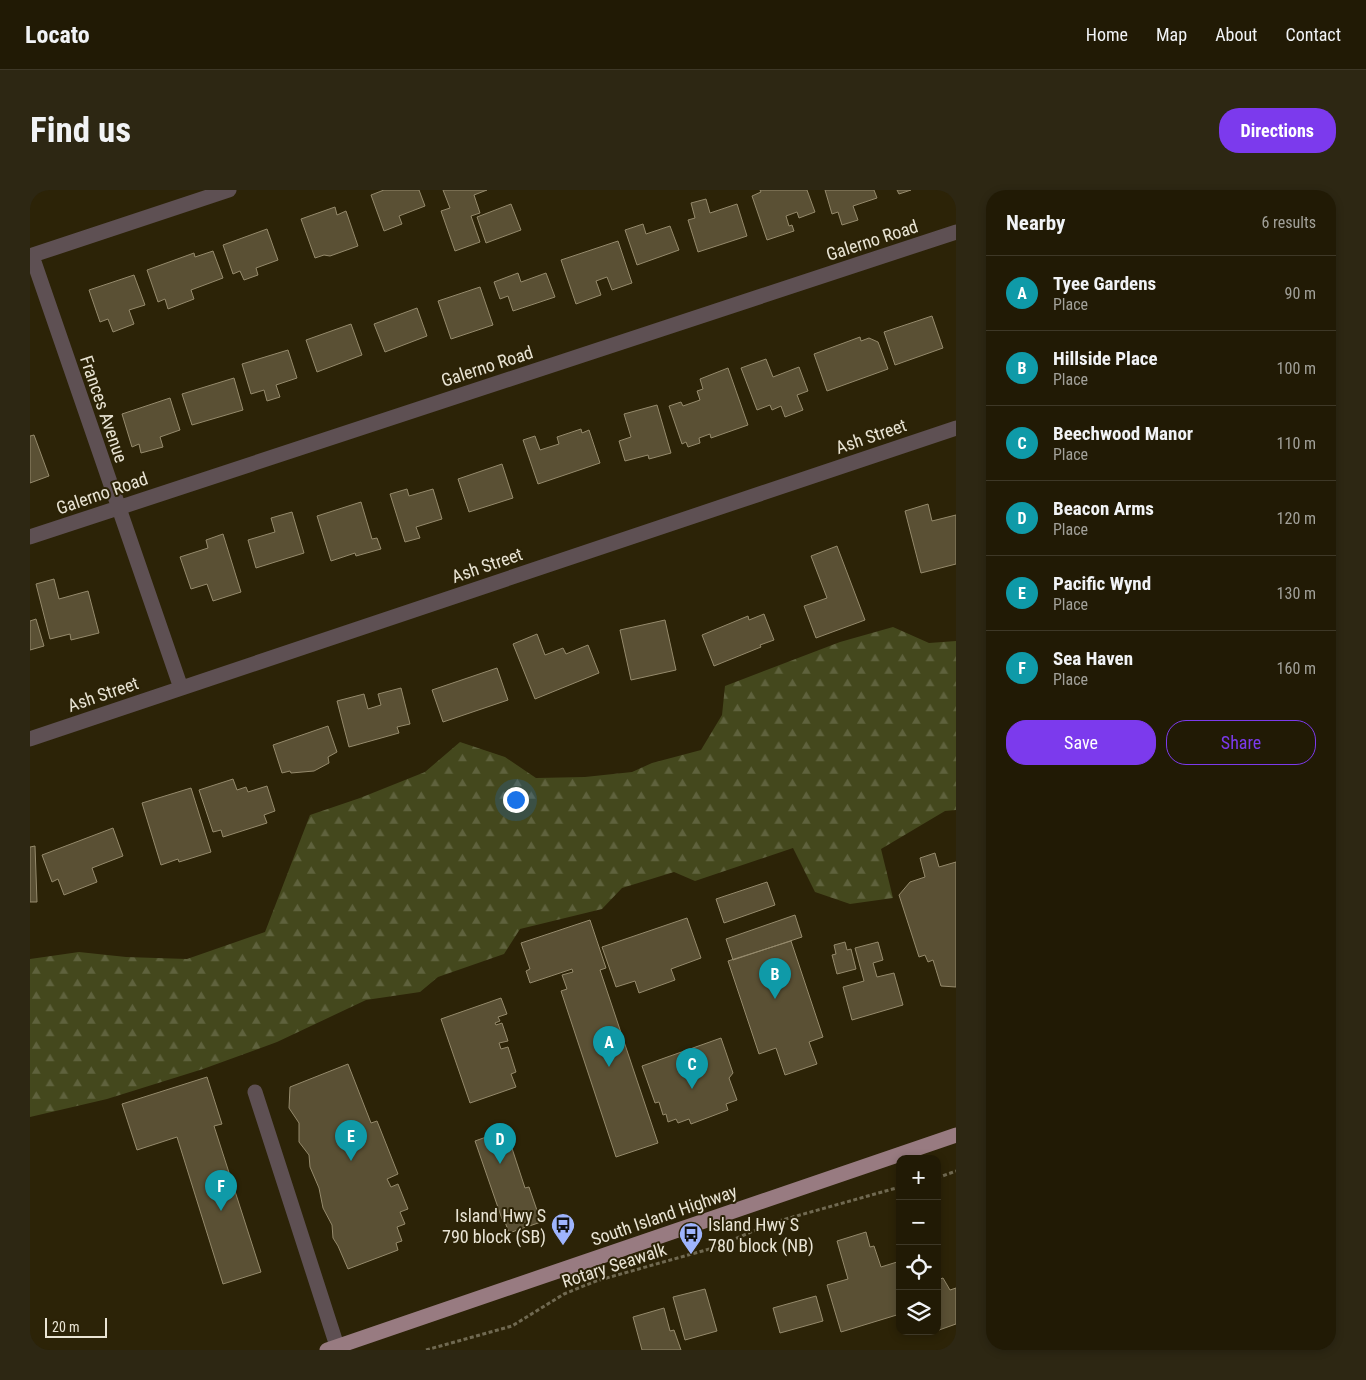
<!DOCTYPE html>
<html lang="en">
<head>
<meta charset="utf-8">
<style>
	body { margin:0; font-family:"Roboto Condensed",sans-serif; background:#2d2713; color:#f1f3f6 }
	.controls { position:absolute; right:15px; bottom:15px; display:grid; overflow:hidden; border-radius:10px; box-shadow:0 2px 8px #0003 }
	.controls button { width:45px; height:45px; display:grid; place-items:center; padding:0; border:0; border-bottom:1px solid #3e3827; background:#211a05; color:#f1f3f6; font:25px sans-serif }
	.scale { position:absolute; left:15px; bottom:12px; width:62px; box-sizing:border-box; padding-left:5px; border:2px solid #e9e4d4; border-top:0; font-size:14px; line-height:18px; white-space:nowrap; color:#e9e4d4; -webkit-text-stroke:4px #2c2307; paint-order:stroke }
	.you { position:absolute; left:485px; top:609px; width:18px; height:18px; margin:-12px; border:4px solid #fff; border-radius:50%; background:#1a73e8; box-shadow:0 0 0 8px #1a73e833 }
	.badge { display:grid; place-items:center; width:32px; height:32px; border-radius:50%; background:#7c3aed; color:#fff; font-size:16px; font-weight:700 }
	.pin { position:absolute; translate:-50% -41px; filter:drop-shadow(0 1px 2px #0008) }
	.pin::after { content:''; position:absolute; top:26px; width:18px; height:15px; background:inherit; clip-path:polygon(0 0,100% 0,50% 100%) }
	.list { margin:0; padding:0; list-style:none }
	h2 { display:flex; justify-content:space-between; align-items:center; height:65px; margin:0; padding:0 20px; font-size:21px }
	h2 small { font-size:16px; font-weight:400; color:#a2a19a }
	.list li { display:grid; grid-template-columns:32px 1fr auto; gap:15px; align-items:center; box-sizing:border-box; height:75px; padding:0 20px; border-top:1px solid #3e3827 }
	.list b { display:block; font-size:19px; white-space:nowrap }
	.list p { margin:0; font-size:16px; white-space:nowrap; color:#a2a19a }
	.list em { font-size:16px; font-style:normal; color:#a2a19a }
	.actions { display:flex; gap:10px; padding:15px 20px }
	.actions a { flex:1; padding:11px 0; border:1px solid #7c3aed; border-radius:20px; text-align:center; font-size:18px; color:#7c3aed }
	.actions .main { background:#7c3aed; color:#fff }
	.icon { flex:none; width:28px; height:28px; fill:none; stroke:currentColor; stroke-width:2; stroke-linecap:round; stroke-linejoin:round }
	.map { position:relative; flex:none; width:926px; height:1160px; overflow:hidden; border-radius:20px }
	header { display:flex; align-items:center; gap:30px; box-sizing:border-box; height:70px; padding:0 25px; background:#211a05; border-bottom:1px solid #3e3827 }
	header strong { font-size:24px }
	nav { display:flex; gap:28px; margin-inline-start:auto; font-size:18px }
	.intro { display:flex; align-items:center; justify-content:space-between; box-sizing:border-box; height:120px; padding:0 30px }
	h1 { margin:0; font-size:35px }
	.button { padding:12px 22px; border-radius:20px; background:#7c3aed; color:#fff; font-size:18px; font-weight:700 }
	main { display:flex; gap:30px; padding:0 30px }
	aside { flex:1; background:#211a05; border-radius:20px; box-shadow:0 2px 8px #0003 }
	.map>svg:first-child { display:block }
	.forest { fill:url(#forest-firs) }
	.building { fill:#5a5034; stroke:#958a6c }
	.lines { fill:none; stroke-linecap:round; stroke-linejoin:round }
	.path { stroke:#706951; stroke-width:3; stroke-dasharray:4 2.5; stroke-linecap:butt }
	.minor { stroke:#5e5053; stroke-width:15 }
	.major { stroke:#987b81; stroke-width:15 }
	.labels { text-anchor:middle; dominant-baseline:central; stroke-width:4; stroke-linejoin:round; paint-order:stroke }
	.street-label { font-size:18px; fill:#e9e4d4; stroke:#2c2307 }
	.poi-label { font-size:18px; fill:#e9e4d4; stroke:#2c2307; text-anchor:end }
</style>
</head>
<body>
<header>
<strong>Locato</strong>
<nav><a>Home</a><a>Map</a><a>About</a><a>Contact</a></nav>
</header>
<div class="intro"><h1>Find us</h1><a class="button">Directions</a></div>
<main>
<div class="map">
<svg width="926" height="1160" viewBox="0 0 926 1160">
	<defs>
		<pattern id="forest-firs" width="22" height="20" patternUnits="userSpaceOnUse" patternTransform="scale(1.25)"><rect width="22" height="20" fill="#44481d"/><path d="M5 1l3.5 6h-7zM16 11l3.5 6h-7z" fill="#5f623d"/></pattern>
	</defs>
	<rect width="100%" height="100%" fill="#2c2307"/>
	<!-- forest -->
	<path class="forest" d="M863,437l36,16 27,-2v169l-11,1 -64,38 12,49 -43,6 -35,-12 -22,-44 -98,33 -21,-9 -52,16 -20,21 -82,20 -16,25 -66,23 -18,15 -54,8 -89,42 -74,27 -96,30 -77,18v-158l49,-7 47,5 61,2 78,-27 45,-117 50,-17 65,-26 35,-30 45,15 31,21 49,-1 47,-5 20,-9 49,-13 21,-35 3,-29 115,-44z"/>
	<!-- building -->
	<path class="building" d="M354,0h35l6,16 -26,10 3,8 -18,7 -13,-36z
		M413,0h44l-13,5 6,18 -9,3 9,26 -25,9 -14,-40 9,-3z
		M730,0h47l8,22 -16,6 -2,-6 -11,4 3,10 3,-1 2,6 -27,9 -15,-44 9,-4z
		M795,0h49l3,8 -24,8 5,14 -16,5 -4,-13 -6,2z
		M867,0h14l-12,4z
		M676,9l4,14 27,-9 10,32 -49,16 -10,-32 7,-2 -4,-15z
		M481,14l10,26 -35,13 -9,-26z
		M305,17l2,8 9,-4 12,35 -28,10 -6,-1 -9,3 -14,-39z
		M613,34l3,10 24,-8 9,24 -42,15 -12,-35z
		M237,39l11,31 -22,8 2,7 -14,5 -4,-9 -7,3 -10,-29z
		M588,51l14,42 -20,7 -5,-13 -11,4 5,14 -25,9 -15,-44z
		M183,61l10,27 -32,12 3,9 -26,10 -3,-10 -7,3 -11,-32 47,-17 1,4z
		M488,83l3,9 25,-9 9,24 -42,14 -5,-15 -8,3 -6,-17z
		M104,85l11,30 -16,5 5,14 -21,8 -5,-13 -8,3 -11,-32z
		M450,97l13,38 -42,14 -13,-38z
		M387,118l10,28 -42,16 -11,-28z
		M902,126l11,32 -48,17 -11,-33z
		M321,134l11,31 -45,17 -11,-32z
		M830,147l1,4 8,-3 9,4 10,27 -61,22 -13,-37z
		M258,160l9,28 -21,7 4,12 -13,4 -3,-11 -13,4 -9,-30z
		M736,169l7,18 26,-10 9,24 -11,4 6,15 -18,7 -4,-11 -9,4 -2,-5 -13,5 -16,-42z
		M698,178l20,57 -37,13 -1,-4 -11,4 1,5 -12,4 -2,-5 -4,2 -13,-38 12,-4 2,4 17,-6 -3,-9 6,-2 -3,-10z
		M204,188l9,32 -51,15 -10,-31z
		M140,208l10,32 -20,7 3,10 -22,6 -2,-9 -7,3 -10,-33z
		M627,215l14,48 -22,6 -1,-4 -23,6 -6,-20 12,-4 -7,-23z
		M551,239l1,4 7,-3 11,33 -62,21 -15,-44 12,-4 5,14 19,-6 -2,-7z
		M4,245l15,41 -19,7v-47z
		M472,274l11,34 -44,14 -11,-33z
		M377,299l2,7 24,-7 9,30 -26,8 4,11 -15,4 -15,-48z
		M331,312l11,37 5,-1 4,11 -25,7 -1,-3 -24,8 -14,-45z
		M898,314l4,17 24,-6v49l-35,9 -16,-62z
		M262,322l12,41 -48,15 -8,-28 27,-8 -4,-14z
		M193,344l18,58 -28,9 -6,-17 -16,5 -11,-32 28,-9 -2,-8z
		M807,356l28,74 -49,18 -12,-32 23,-8 -16,-42z
		M24,389l5,20 29,-8 11,42 -28,7 -1,-6 -20,5 -14,-55z
		M734,424l10,26 -14,5 1,2 -47,19 -12,-31 46,-19 1,4z
		M6,429l8,27 -14,4v-29z
		M635,430l11,50 -45,10 -11,-50z
		M507,444l8,21 18,-7 3,6 22,-9 11,28 -64,26 -22,-55z
		M467,478l11,32 -65,22 -11,-32z
		M371,498l9,36 -13,3 2,6 -50,14 -12,-46 27,-7 4,15 13,-4 -3,-11z
		M298,536l9,26 -9,5 1,6 -15,8 -23,2 -1,-2 -8,2 -9,-28z
		M203,589l4,11 9,-3 2,5 19,-6 8,25 -11,4 3,8 -44,14 -2,-7 -8,2 -14,-42z
		M161,598l20,64 -32,10 -1,-3 -17,6 -19,-62z
		M83,638l10,28 -31,12 5,14 -33,13 -6,-16 -6,3 -10,-27z
		M5,656l2,56h-7v-55z
		M905,663l4,14 17,-5v125l-15,-1 -8,-26 -5,2 -3,-7 -6,2 -20,-62 11,-13 15,-5 -5,-19z
		M737,692l8,23 -51,18 -8,-24z
		M765,725l7,22 -69,23 -7,-21z
		M657,728l14,40 -30,11 4,11 -36,13 -4,-12 -19,6 -14,-40z
		M560,730l16,48 -6,2 58,173 -42,14 -55,-166 6,-2 -5,-14 11,-3 -1,-3 -42,14 -4,-12 4,-2 -9,-26z
		M761,751l32,96 -14,5 8,22 -32,11 -9,-27 -17,6 -31,-93z
		M815,752l2,8 4,-1 5,20 -19,5 -5,-19 4,-1 -2,-9z
		M848,752l5,18 -10,3 4,14 17,-4 9,32 -51,15 -9,-33 21,-6 -9,-33z
		M471,808l6,16 -9,3 2,4 -5,2 1,2 6,-2 6,18 -9,2 2,6 7,-2 8,25 -5,2 5,13 -46,16 -29,-84z
		M691,848l12,35 -4,5 8,22 -11,4 2,6 -37,14 -2,-5 -11,4 -2,-4 -8,3 -2,-8 -3,1 -4,-13 -4,1 -13,-37z
		M318,874l23,59 6,-2 21,53 -11,5 4,8 7,-3 10,25 -8,3 5,12 -8,3 5,14 -6,2 2,7 -50,19 -10,-23 -5,-8 -1,-13 -9,-17 -4,-20 -9,-21 -1,-12 -10,-13v-19l-10,-15 1,-21z
		M177,887l15,47 -8,2 47,146 -38,12 -46,-147 -40,13 -15,-46z
		M476,940l19,58 4,-1 12,35 -32,11 -5,-14h-2l-27,-78z
		M836,1042l4,15 4,-1 7,21 16,-5 3,10v42l-59,18 -14,-47 21,-6 -11,-38z
		M913,1088l7,12 6,-2v36l-17,6 -2,-3v-47z
		M675,1099l12,42 -32,9 -12,-43z
		M786,1106l7,25 -43,12 -7,-25z
		M634,1118l6,23 4,-1 7,20h-39l-9,-33z"/>
	<g class="lines">
		<!-- path -->
		<path class="path" d="M907,988l19,-7
			M396,1160l86,-24 52,-32 32,-13 117,-33 62,-26 125,-35"/>
		<!-- minor -->
		<path class="minor" d="M0,66l199,-66
			M2,66l149,432
			M0,347l926,-305
			M0,549l926,-311
			M225,902l82,254"/>
		<!-- major -->
		<path class="major" d="M297,1160l629,-215"/>
	</g>
	<!-- icons -->
	<defs>
		<g id="bus-pin" transform="scale(1.25)"><path d="M0 17L-7.5 6A9.5 9.5 0 1 1 7.5 6Z" fill="#9eb4fd" stroke="#2c2307"/><path d="M-5-6H5V4H4V6H2V4H-2V6H-4V4H-5ZM-3.5-4V0h7V-4ZM-3.5 1.2v1.5H-2V1.2ZM2 1.2v1.5H3.5V1.2Z" fill="#111"/></g>
	</defs>
	<g fill-rule="evenodd">
		<use href="#bus-pin" x="533" y="1035"/>
		<use href="#bus-pin" x="661" y="1044"/>
	</g>
	<g class="labels">
		<!-- street labels -->
		<g class="street-label">
			<text transform="translate(842 50) rotate(-18)">Galerno Road</text>
			<text transform="translate(457 176) rotate(-18)">Galerno Road</text>
			<text transform="translate(74 219) rotate(71)">Frances Avenue</text>
			<text transform="translate(841 246) rotate(-19)">Ash Street</text>
			<text transform="translate(72 303) rotate(-19)">Galerno Road</text>
			<text transform="translate(457 375) rotate(-19)">Ash Street</text>
			<text transform="translate(73 504) rotate(-19)">Ash Street</text>
			<text transform="translate(634 1025) rotate(-19)">South Island Highway</text>
			<text transform="translate(584 1075) rotate(-18)">Rotary Seawalk</text>
		</g>
		<!-- poi labels -->
		<g class="poi-label">
			<text x="516" y="1025">Island Hwy S<tspan x="516" dy="21">790 block (SB)</tspan></text>
			<text x="678" y="1034" text-anchor="start">Island Hwy S<tspan x="678" dy="21">780 block (NB)</tspan></text>
		</g>
	</g>
</svg>
<div class="controls">
<button>+</button>
<button>−</button>
<button><svg class="icon" aria-label="locate" viewBox="0 0 24 24"><circle cx="12" cy="12" r="6"/><path d="M12 2v4M12 18v4M2 12h4M18 12h4"/></svg></button>
<button><svg class="icon" aria-label="layers" viewBox="0 0 24 24"><path d="M12 4l9 5-9 5-9-5zM3 14l9 5 9-5"/></svg></button>
</div>
<div class="scale">20 m</div>
<div class="you"></div>
<div class="pin badge" style="left:579px;top:877px;background:#0f9aa8">A</div>
<div class="pin badge" style="left:745px;top:809px;background:#0f9aa8">B</div>
<div class="pin badge" style="left:662px;top:899px;background:#0f9aa8">C</div>
<div class="pin badge" style="left:470px;top:974px;background:#0f9aa8">D</div>
<div class="pin badge" style="left:321px;top:971px;background:#0f9aa8">E</div>
<div class="pin badge" style="left:191px;top:1021px;background:#0f9aa8">F</div>
</div>
<aside>
<h2>Nearby<small>6 results</small></h2>
<ul class="list">
<li><span class="badge" style="background:#0f9aa8">A</span><div><b>Tyee Gardens</b><p>Place</p></div><em>90 m</em></li>
<li><span class="badge" style="background:#0f9aa8">B</span><div><b>Hillside Place</b><p>Place</p></div><em>100 m</em></li>
<li><span class="badge" style="background:#0f9aa8">C</span><div><b>Beechwood Manor</b><p>Place</p></div><em>110 m</em></li>
<li><span class="badge" style="background:#0f9aa8">D</span><div><b>Beacon Arms</b><p>Place</p></div><em>120 m</em></li>
<li><span class="badge" style="background:#0f9aa8">E</span><div><b>Pacific Wynd</b><p>Place</p></div><em>130 m</em></li>
<li><span class="badge" style="background:#0f9aa8">F</span><div><b>Sea Haven</b><p>Place</p></div><em>160 m</em></li>
</ul>
<div class="actions"><a class="main">Save</a><a>Share</a></div>
</aside>
</main>
</body>
</html>
